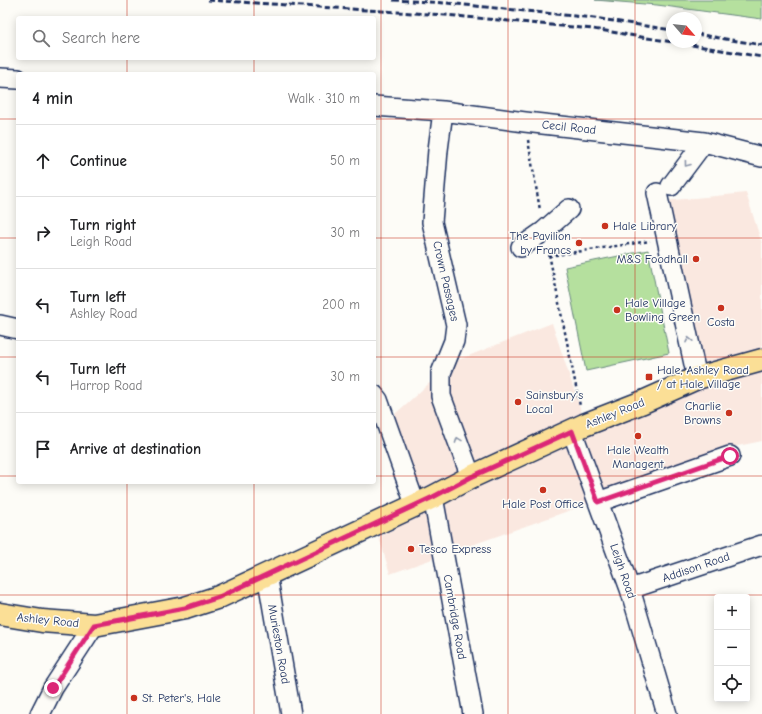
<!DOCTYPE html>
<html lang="en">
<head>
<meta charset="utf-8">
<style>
	body { margin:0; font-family:"Comic Neue",sans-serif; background:#f6f6f6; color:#202124 }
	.controls { position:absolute; right:12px; bottom:12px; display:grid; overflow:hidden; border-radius:4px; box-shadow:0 2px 10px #0003 }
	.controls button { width:36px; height:36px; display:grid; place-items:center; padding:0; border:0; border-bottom:1px solid #e0e0e0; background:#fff; color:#202124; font:20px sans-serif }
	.compass { position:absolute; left:666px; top:12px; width:36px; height:36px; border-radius:50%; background:#fff; box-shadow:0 2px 10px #0003; rotate:118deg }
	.stop { position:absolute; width:12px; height:12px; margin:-9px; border:3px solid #db2777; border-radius:50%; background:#fff }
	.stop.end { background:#db2777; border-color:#fff; box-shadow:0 1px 4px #0008 }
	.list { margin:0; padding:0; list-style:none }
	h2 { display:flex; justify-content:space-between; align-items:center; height:52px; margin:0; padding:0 16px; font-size:17px }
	h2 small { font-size:13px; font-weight:400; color:#757577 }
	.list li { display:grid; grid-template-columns:26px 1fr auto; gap:12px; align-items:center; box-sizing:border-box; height:72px; padding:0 16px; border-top:1px solid #e0e0e0 }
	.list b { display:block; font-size:15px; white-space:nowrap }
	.list p { margin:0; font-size:13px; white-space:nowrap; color:#757577 }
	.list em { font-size:13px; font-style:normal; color:#757577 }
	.icon { flex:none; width:22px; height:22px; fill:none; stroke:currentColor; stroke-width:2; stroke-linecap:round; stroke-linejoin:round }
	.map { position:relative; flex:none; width:762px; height:714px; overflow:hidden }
	.search { position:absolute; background:#fff; box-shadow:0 2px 10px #0003; left:16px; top:16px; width:360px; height:44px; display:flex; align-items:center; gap:10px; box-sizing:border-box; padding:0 14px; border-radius:4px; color:#757577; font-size:15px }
	.panel { position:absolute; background:#fff; box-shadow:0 2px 10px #0003; left:16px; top:72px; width:360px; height:412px; border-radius:4px }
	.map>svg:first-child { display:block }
	.built { fill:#fae8e0 }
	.park { fill:#b5e09e; stroke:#68887e }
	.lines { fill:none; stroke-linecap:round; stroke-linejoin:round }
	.minor-casing { stroke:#1b2f5e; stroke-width:22 }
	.major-casing { stroke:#1b2f5e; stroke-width:25 }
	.path { stroke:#1b2f5e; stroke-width:2.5; stroke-dasharray:3 3; stroke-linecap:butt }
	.minor { stroke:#fdfcf7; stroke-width:19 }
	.major { stroke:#fbdf96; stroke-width:22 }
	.rail { stroke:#1b2f5e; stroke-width:3; stroke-dasharray:6 3; stroke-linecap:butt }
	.oneway { stroke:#8c96aa }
	.route { stroke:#db2777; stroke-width:5 }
	.grid { fill:none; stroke:#c8321e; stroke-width:1; stroke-opacity:0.55 }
	.poi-dot { fill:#c8321e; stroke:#fdfcf7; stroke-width:1.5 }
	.labels { text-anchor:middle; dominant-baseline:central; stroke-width:3; stroke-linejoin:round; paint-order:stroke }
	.street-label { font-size:12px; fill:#1b2f5e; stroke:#fdfcf7 }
	.poi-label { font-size:12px; fill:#1b2f5e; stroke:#fdfcf7; text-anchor:start }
</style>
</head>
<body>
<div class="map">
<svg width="762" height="714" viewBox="0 0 762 714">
	<rect width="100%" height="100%" fill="#fdfcf7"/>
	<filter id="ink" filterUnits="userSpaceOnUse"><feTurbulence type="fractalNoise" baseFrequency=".025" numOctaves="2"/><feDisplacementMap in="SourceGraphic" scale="8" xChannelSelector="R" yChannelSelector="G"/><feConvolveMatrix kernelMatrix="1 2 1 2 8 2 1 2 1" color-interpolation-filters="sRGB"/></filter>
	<g filter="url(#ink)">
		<!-- built -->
		<path class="built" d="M746,193l16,51v197l-29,6 -112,40 -36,18 -195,69 -11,-37 39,-21 -23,-102 58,-52 99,-39 36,109 112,-43 -36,-188z"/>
		<!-- park -->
		<path class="park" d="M595,0h167v19l-105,-14z
			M648,250l21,103 -83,18 -21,-104z"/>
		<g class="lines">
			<!-- minor casing -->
			<g class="minor-casing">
				<path id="minor" d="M0,78l18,1
					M374,106l69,5 82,11 179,20 58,15
					M443,111l-5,39 -6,72 24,103 -2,16 -13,32v23l30,81
					M671,186l33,-44
					M657,193l40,185
					M521,247l23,-16 25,-22
					M0,325l18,4
					M374,395l4,5 37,104
					M572,431l58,158 37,125
					M433,497l40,217
					M598,502l132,-46
					M267,574l24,140
					M630,589l132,-44
					M40,714l13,-26 41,-63"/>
			</g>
			<!-- major casing -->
			<g class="major-casing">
				<path id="major" d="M0,614l42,7 52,4 91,-17 34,-11 214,-100 38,-20 113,-52 59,-23 54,-24 65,-18"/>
			</g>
			<!-- path -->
			<path class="path" d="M528,140l12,70
				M548,249l32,157
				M549,256l101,-15"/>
			<!-- minor -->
			<use href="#minor" class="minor"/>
			<!-- major -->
			<use href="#major" class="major"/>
			<!-- rail -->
			<path class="rail" d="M208,0l237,15 148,14 79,13
				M393,0l53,3 148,15 78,12
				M696,34l66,11
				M674,42l88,15"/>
		</g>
		<!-- one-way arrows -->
		<defs><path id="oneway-chevron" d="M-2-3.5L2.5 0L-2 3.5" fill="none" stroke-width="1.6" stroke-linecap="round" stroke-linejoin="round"/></defs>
		<g class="oneway">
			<use href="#oneway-chevron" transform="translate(687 164) rotate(127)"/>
			<use href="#oneway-chevron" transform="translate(689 340) rotate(-102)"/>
			<use href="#oneway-chevron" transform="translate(458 440) rotate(-110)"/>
		</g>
	</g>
	<g class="lines" filter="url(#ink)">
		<!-- route -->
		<path class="route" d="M53,688l41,-63 91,-17 34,-11 214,-100 38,-20 101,-46 26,71 132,-46"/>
	</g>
	<!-- grid -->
	<path class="grid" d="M127,0v18M254,0v18M381,0v714M508,0v714M635,0v714M127,58v16M254,58v16M0,119h18M374,119h388M0,238h18M374,238h388M0,357h18M374,357h388M0,476h18M374,476h388M127,482v232M254,482v232M0,595h762"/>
	<!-- markers -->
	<g class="poi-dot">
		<circle cx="605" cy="226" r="4"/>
		<circle cx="579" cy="243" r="4"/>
		<circle cx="696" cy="259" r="4"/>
		<circle cx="721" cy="308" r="4"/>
		<circle cx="617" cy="310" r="4"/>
		<rect x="645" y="373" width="8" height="8" rx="2"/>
		<circle cx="518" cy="402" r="4"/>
		<circle cx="729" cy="413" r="4"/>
		<circle cx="638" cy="436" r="4"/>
		<circle cx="543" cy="490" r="4"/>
		<circle cx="411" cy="549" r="4"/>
		<circle cx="134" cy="698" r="4"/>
	</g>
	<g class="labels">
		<!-- street labels -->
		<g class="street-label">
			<text transform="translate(569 127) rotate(6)">Cecil Road</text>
			<text transform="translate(446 281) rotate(77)">Crown Passages</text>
			<text transform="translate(615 413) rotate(-22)">Ashley Road</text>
			<text transform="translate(696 567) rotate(-19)">Addison Road</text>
			<text transform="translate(623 571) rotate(71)">Leigh Road</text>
			<text transform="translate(455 617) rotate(80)">Cambridge Road</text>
			<text transform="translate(48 620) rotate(6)">Ashley Road</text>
			<text transform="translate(279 644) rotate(80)">Murieston Road</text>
		</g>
		<!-- poi labels -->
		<g class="poi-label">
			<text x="613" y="226">Hale Library</text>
			<text x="571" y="236" text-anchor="end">The Pavilion<tspan x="571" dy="14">by Francs</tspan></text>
			<text x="688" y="259" text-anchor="end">M&amp;S Foodhall</text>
			<text x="625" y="303">Hale Village<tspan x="625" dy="14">Bowling Green</tspan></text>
			<text x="721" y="322" text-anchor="middle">Costa</text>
			<text x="657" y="370">Hale, Ashley Road<tspan x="657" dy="14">/ at Hale Village</tspan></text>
			<text x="526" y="395">Sainsbury's<tspan x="526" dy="14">Local</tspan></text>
			<text x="721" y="406" text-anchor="end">Charlie<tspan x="721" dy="14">Browns</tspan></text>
			<text x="638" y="450" text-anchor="middle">Hale Wealth<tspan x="638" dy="14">Managent</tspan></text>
			<text x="543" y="504" text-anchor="middle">Hale Post Office</text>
			<text x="419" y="549">Tesco Express</text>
			<text x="142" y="698">St. Peter's, Hale</text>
		</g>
	</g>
</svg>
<div class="controls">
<button>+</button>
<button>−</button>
<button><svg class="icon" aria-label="locate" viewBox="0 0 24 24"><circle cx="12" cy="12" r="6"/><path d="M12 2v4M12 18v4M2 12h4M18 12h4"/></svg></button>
</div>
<svg class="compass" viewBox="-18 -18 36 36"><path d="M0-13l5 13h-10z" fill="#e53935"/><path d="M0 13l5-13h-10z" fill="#757577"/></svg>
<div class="stop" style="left:730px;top:456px"></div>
<div class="stop end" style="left:53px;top:688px"></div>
<div class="search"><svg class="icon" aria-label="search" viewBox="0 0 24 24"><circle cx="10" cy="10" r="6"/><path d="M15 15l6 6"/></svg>Search here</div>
<section class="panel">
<h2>4 min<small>Walk · 310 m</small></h2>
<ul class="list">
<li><svg class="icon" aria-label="ahead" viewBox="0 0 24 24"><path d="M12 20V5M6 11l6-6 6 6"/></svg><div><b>Continue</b></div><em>50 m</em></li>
<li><svg class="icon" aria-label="right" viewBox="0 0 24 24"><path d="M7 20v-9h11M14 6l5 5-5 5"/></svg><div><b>Turn right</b><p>Leigh Road</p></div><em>30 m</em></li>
<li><svg class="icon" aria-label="left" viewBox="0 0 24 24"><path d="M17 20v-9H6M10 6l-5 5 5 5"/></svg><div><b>Turn left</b><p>Ashley Road</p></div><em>200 m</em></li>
<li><svg class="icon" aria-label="left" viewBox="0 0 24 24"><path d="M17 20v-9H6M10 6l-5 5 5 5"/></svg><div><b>Turn left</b><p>Harrop Road</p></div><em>30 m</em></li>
<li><svg class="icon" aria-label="arrive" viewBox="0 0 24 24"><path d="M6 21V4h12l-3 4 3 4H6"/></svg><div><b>Arrive at destination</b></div></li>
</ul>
</section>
</div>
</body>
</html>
